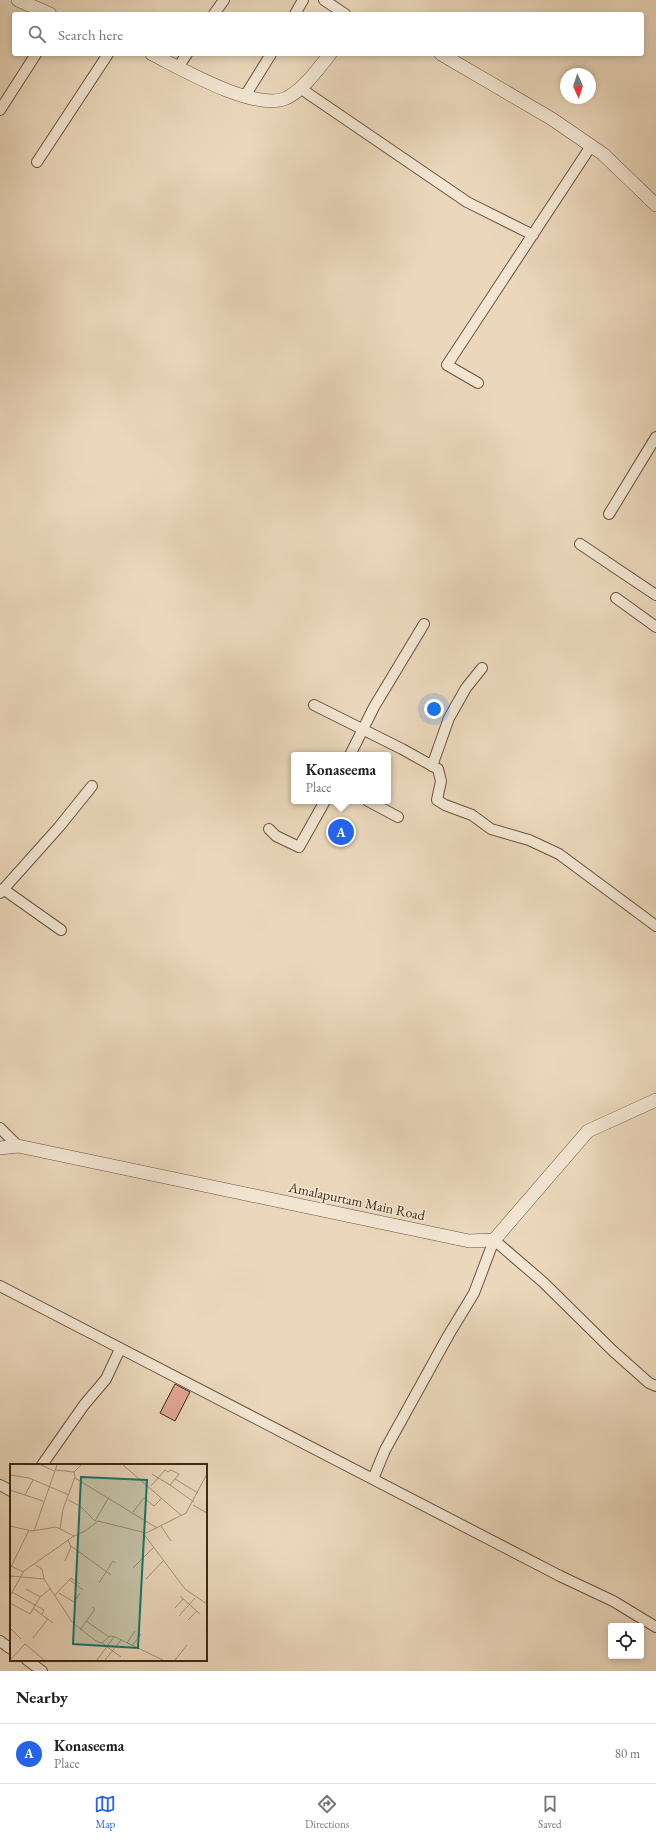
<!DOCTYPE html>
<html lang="en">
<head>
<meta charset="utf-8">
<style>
	body { margin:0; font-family:"EB Garamond",serif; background:#f2f2f2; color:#202124 }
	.controls { position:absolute; right:12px; bottom:12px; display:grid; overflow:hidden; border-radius:4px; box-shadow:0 2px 6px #0003 }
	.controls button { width:36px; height:36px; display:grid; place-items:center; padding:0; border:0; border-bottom:1px solid #e0e0e0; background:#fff; color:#202124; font:20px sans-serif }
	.compass { position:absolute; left:560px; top:68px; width:36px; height:36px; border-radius:50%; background:#fff; box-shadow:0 2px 6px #0003; rotate:177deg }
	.you { position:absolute; left:434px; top:709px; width:14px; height:14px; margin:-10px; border:3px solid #fff; border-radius:50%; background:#1a73e8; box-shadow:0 0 0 6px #1a73e833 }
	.badge { display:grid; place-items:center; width:26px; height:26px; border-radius:50%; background:#2563eb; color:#fff; font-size:13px; font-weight:700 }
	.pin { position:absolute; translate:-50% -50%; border:2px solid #fff; box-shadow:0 1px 4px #0006 }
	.popup { position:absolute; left:291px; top:752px; width:100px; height:52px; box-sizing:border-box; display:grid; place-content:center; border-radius:4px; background:#fff; filter:drop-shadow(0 1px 3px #0005); font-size:13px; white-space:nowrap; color:#757577 }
	.popup b { font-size:15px; color:#202124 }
	.popup::after { content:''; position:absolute; left:50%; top:100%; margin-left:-8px; border:8px solid transparent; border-top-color:#fff }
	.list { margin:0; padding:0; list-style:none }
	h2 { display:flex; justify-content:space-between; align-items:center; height:52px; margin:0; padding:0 16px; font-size:17px }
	h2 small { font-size:13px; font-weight:400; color:#757577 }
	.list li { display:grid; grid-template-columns:26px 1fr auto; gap:12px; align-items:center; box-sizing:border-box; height:60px; padding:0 16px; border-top:1px solid #e0e0e0 }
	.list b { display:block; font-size:15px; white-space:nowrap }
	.list p { margin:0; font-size:13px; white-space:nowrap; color:#757577 }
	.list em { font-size:13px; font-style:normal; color:#757577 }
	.icon { flex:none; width:22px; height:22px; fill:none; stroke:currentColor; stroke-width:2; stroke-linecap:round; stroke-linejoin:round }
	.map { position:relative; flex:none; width:656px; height:1671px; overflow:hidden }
	.search { position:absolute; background:#fff; box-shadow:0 2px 6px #0003; left:12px; right:12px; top:12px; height:44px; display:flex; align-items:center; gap:10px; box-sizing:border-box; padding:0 14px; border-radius:4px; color:#757577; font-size:15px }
	.sheet { height:112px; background:#fff }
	nav { display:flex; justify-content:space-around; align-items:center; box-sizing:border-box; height:56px; border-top:1px solid #e0e0e0; background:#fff; font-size:11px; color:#757577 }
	nav a { display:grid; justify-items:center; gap:2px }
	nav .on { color:#2563eb }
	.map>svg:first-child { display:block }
	.building { fill:#e4a794; stroke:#3f2713 }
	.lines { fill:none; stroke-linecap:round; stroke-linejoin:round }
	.minor-casing { stroke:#6a533d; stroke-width:12 }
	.tertiary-casing { stroke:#6a533d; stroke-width:14 }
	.minor { stroke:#f2e6d3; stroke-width:10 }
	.tertiary { stroke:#f2e6d3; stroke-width:13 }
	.labels { text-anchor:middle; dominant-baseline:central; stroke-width:3; stroke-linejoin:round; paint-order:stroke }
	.street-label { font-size:14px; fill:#3f2713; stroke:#f2e6d3 }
	.inset-road { fill:none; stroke:#a69178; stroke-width:1 }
	.view { fill:#0f766e; fill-opacity:0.15; stroke:#0f766e; stroke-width:2 }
	.inset-edge { fill:none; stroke:#3f2713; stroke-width:2 }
</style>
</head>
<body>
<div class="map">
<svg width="656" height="1671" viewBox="0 0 656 1671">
	<rect width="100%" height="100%" fill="#ebd8bc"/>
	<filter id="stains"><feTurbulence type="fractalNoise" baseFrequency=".005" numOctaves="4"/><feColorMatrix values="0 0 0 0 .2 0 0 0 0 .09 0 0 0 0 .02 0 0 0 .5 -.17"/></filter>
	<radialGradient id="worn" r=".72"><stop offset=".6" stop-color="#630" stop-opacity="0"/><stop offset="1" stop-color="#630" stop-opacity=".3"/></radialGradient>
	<!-- building -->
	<path class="building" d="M175,1384l15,8 -15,29 -15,-8z"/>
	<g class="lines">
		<!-- minor casing -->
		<g class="minor-casing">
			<path id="minor" d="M324,0l21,14
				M214,14l10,-14
				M295,14l8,-14
				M178,67l9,-13
				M300,88l167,114 66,33
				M245,96l26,-42
				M0,110l36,-56
				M37,162l71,-108
				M478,383l-31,-18 144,-219
				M609,514l47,-77
				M580,544l76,51
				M616,598l40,29
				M314,705l88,44 36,20 3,12 -4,19 8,5 27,10 19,14 38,11 30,14 97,72
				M350,755l24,-48 50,-83
				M432,766l17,-48 17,-30 16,-20
				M368,801l30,16
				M269,829l7,7 23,11 26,-46
				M3,889l58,41
				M0,893l59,-66 33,-41
				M0,1128l18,18
				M0,1286l560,290 53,25 43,26
				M42,1465l42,-60 22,-26 14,-30
				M373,1479l12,-29 63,-114 26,-43 20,-53 49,42 70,69 36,32 7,3
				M0,1485l11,6
				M0,1641l11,8
				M27,1660l15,11"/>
		</g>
		<!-- tertiary casing -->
		<g class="tertiary-casing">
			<path id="tertiary" d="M18,0l32,14
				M152,54c30,15 100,56 132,45 17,-6 35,-31 46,-45
				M441,54l111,65 51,35 53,51
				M0,1148l18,-2 451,95 25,-1 94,-109 68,-31"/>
		</g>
		<!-- minor -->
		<use href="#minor" class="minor"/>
		<!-- tertiary -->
		<use href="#tertiary" class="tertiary"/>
	</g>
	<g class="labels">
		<!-- street labels -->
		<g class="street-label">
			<text transform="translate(357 1201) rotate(12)">Amalapurtam Main Road</text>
		</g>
	</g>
	<!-- overview -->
	<g transform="translate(10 1464)">
		<rect width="197" height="197" fill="#ebd8bc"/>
		<path class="inset-road" d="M31,1l13,6M113,1l59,51M45,6l19,2 7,-7M142,10l18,11M0,11l19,3 40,17M65,14l82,50M165,15l23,14M141,22l14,-16 3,2 3,-2 8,4 -9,11 24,17M0,26l33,11M15,31l8,-15M58,36l12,6 15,15 14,-24M183,41l14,8M123,48l11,-14 10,8 8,-8M0,62l22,5 24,-4 18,9 11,-5 13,-10 48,12 40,-20 21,-39M151,62l10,15M50,65l3,-20 12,-32 -1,-5M24,67l23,-66M133,69l42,56 22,15M61,82l40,29M55,97l6,-14 -3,-7M25,101l7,4 2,10M1,102l12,6M123,104l21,-21M0,105l19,-39M0,112l34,3 28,43 24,19 6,2 8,-7 5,1 48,23M136,115l18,-19M60,116l13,10M89,119l14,-22 3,2M16,125l14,8 10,-8M2,128l32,18 -2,4M49,129l15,9 6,-9M45,131l16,-17 9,6M0,132l14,-25 50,-35M170,132l20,18M0,139l20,11 10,-17M23,144l20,15M165,144l8,-9M169,152l16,-18M178,156l9,-9M76,157l23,16M0,164l11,11M70,166l15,-21 -3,-2M23,174l15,-19M92,179l19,14M117,179l8,-12M122,182l9,-12M0,196l15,-16 19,16M87,196l17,-23M95,196l16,-20M165,196l12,-15"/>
		<path class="view" d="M71,13l66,3 -9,168 -65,-4z"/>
		<rect width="197" height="197" class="inset-edge"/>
	</g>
	<rect width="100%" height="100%" filter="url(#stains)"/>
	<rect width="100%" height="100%" fill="url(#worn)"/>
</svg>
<div class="controls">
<button><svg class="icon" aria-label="locate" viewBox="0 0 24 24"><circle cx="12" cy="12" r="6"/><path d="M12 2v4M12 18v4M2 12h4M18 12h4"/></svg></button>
</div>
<svg class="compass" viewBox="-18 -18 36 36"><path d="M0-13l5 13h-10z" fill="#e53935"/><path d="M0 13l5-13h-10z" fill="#757577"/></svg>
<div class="you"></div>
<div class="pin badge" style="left:341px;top:832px">A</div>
<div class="popup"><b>Konaseema</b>Place</div>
<div class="search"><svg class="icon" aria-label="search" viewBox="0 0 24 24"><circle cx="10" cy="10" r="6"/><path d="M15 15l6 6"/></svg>Search here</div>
</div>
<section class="sheet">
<h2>Nearby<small></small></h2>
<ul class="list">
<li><span class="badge">A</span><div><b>Konaseema</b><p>Place</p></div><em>80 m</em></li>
</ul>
</section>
<nav>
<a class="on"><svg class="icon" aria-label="map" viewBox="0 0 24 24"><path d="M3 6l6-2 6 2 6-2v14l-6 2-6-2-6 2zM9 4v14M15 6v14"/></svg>Map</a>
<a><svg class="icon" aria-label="directions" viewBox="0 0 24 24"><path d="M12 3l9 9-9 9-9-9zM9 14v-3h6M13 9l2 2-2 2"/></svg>Directions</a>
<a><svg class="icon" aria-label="saved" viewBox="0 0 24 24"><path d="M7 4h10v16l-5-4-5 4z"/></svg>Saved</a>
</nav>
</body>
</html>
